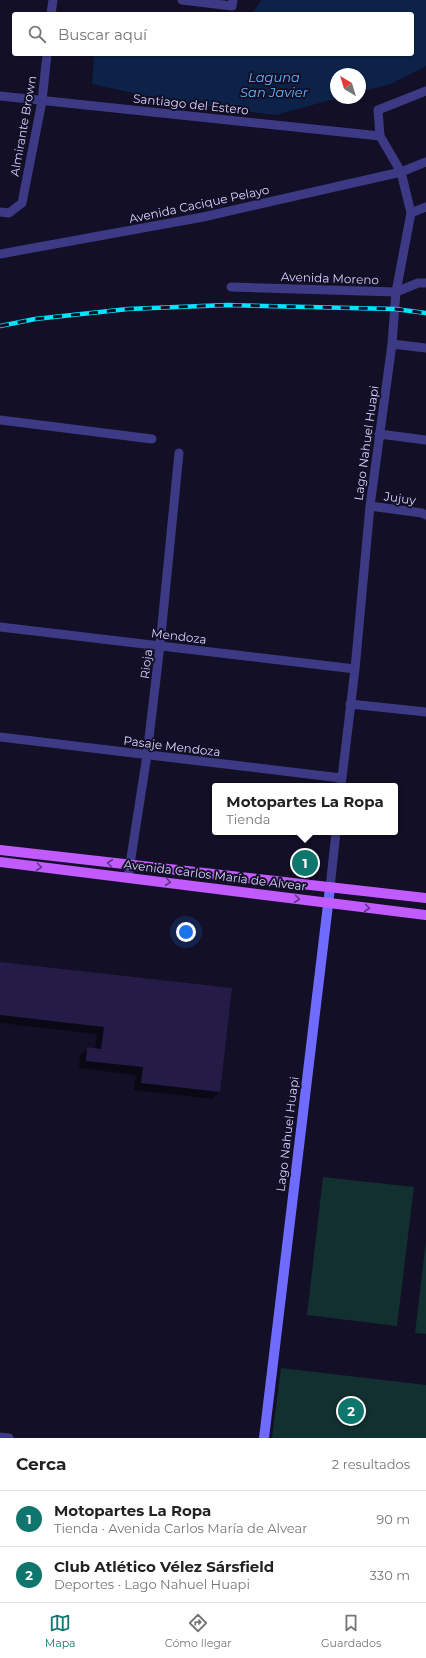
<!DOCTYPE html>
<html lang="es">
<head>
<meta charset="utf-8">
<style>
	body { margin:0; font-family:Montserrat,sans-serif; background:#f2f2f2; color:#222 }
	.compass { position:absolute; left:330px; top:68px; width:36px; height:36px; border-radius:50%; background:#fff; box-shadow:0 1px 3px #0004; rotate:322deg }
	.you { position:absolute; left:186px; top:932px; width:14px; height:14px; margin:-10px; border:3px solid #fff; border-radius:50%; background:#1a73e8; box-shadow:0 0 0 6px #1a73e833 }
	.badge { display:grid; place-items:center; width:26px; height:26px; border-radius:50%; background:#0f766e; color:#fff; font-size:13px; font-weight:700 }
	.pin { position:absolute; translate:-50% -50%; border:2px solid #fff; box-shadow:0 1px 4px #0006 }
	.popup { position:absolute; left:212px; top:783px; width:186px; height:52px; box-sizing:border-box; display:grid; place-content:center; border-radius:4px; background:#fff; filter:drop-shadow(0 1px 3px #0005); font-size:13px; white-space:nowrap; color:#767676 }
	.popup b { font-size:15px; color:#222 }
	.popup::after { content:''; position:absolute; left:50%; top:100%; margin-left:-8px; border:8px solid transparent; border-top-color:#fff }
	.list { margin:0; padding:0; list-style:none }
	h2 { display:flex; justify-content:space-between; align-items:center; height:52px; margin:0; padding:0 16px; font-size:17px }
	h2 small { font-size:13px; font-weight:400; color:#767676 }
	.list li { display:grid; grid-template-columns:26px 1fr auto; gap:12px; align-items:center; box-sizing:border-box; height:56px; padding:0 16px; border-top:1px solid #e0e0e0 }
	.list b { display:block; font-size:15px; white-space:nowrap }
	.list p { margin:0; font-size:13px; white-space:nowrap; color:#767676 }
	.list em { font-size:13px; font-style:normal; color:#767676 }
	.icon { flex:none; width:22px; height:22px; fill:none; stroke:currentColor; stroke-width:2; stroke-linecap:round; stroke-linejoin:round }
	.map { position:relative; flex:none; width:426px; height:1438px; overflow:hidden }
	.search { position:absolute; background:#fff; box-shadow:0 1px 3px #0004; left:12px; right:12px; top:12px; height:44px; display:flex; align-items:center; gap:10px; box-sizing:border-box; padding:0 14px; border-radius:4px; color:#767676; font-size:15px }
	.sheet { height:164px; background:#fff }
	nav { display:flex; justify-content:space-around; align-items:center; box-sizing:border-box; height:56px; border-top:1px solid #e0e0e0; background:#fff; font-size:11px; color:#767676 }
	nav a { display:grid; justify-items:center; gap:2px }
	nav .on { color:#0f766e }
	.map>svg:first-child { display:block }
	.green { fill:#12302f }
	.water { fill:#0c2248 }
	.shadow { fill:#0007 }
	.building { fill:#241b47 }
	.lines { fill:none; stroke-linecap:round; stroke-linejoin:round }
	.street { stroke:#3d3a85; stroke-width:9 }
	.secondary { stroke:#6f6bff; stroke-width:10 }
	.primary { stroke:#c25bff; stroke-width:10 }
	.rail-casing { stroke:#00e5ff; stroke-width:4.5 }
	.rail { stroke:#130f26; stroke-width:3; stroke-dasharray:9; stroke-linecap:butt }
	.oneway { stroke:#623188 }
	.labels { text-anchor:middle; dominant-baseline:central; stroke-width:4; stroke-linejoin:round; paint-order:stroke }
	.street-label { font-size:12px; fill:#d9d4ff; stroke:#130f26 }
	.water-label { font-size:13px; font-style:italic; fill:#62b6ff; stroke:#130f26 }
</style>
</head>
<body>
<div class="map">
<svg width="426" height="1438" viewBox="0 0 426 1438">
	<rect width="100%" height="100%" fill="#130f26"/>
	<!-- green -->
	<path class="green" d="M323,1177l91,10 -17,139 -90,-11z
		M426,1240v94l-11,-1z
		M281,1368l145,17v53h-154z"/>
	<!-- water -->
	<path class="water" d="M261,0h165v66l-35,18 -31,8v-18h-24v24h2l-62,17 -98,-12 -86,-19 2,-30h318v-40h-160z"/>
	<!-- shadow -->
	<path class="shadow" d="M0,963l219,129 -7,7 -78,-9 2,-15 -57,-7 1,-13 8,-7 7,1 2,-15 -97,-11z"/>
	<!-- building -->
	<path class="building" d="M0,962l232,26 -12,104 -79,-9 2,-16 -57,-6 1,-14 14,2 3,-22 -104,-12z"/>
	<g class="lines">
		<!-- street -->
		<path class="street" d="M182,0l50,6 1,-6
			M51,14l2,-14
			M0,96l380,40
			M0,212l9,1 13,-10 20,-102 5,-47
			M411,213l15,-6
			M0,254l203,-37 198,-45 25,-10
			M231,287l165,5 22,-9h8
			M392,344l34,4
			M0,420l152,19
			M379,434l47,6
			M370,506l52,7 4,2
			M0,627l355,42
			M350,704l76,8
			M0,737l341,41
			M341,786l14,-117 15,-163 22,-162 4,-52 15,-79 -10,-41 -21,-36 -2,-26 48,-19
			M128,877l19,-122 13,-110 19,-192
			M330,888l6,-56
			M0,1437l9,1"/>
		<!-- secondary -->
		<path class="secondary" d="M264,1438l66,-550"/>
		<!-- primary -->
		<path class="primary" d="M0,850l426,48
			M0,862l426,53"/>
		<!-- rail casing -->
		<g class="rail-casing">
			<path id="rail" d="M0,326l35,-7 93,-10 99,-4 168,4 31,4"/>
		</g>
		<!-- rail -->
		<use href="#rail" class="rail"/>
	</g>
	<!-- one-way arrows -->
	<defs><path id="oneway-chevron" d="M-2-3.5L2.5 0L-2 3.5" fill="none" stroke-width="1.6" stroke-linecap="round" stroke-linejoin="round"/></defs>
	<g class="oneway">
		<use href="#oneway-chevron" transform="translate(110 863) rotate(-173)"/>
		<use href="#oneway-chevron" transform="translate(39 867) rotate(7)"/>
		<use href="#oneway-chevron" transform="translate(168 882) rotate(7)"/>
		<use href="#oneway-chevron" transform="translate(297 899) rotate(7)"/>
		<use href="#oneway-chevron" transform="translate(367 908) rotate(7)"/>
	</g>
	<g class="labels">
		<!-- street labels -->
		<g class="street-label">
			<text transform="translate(191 104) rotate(6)">Santiago del Estero</text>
			<text transform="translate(23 126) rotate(-80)">Almirante Brown</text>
			<text transform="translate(199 204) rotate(-12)">Avenida Cacique Pelayo</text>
			<text transform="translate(330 278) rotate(2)">Avenida Moreno</text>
			<text transform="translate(366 443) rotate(-82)">Lago Nahuel Huapi</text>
			<text transform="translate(400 498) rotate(8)">Jujuy</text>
			<text transform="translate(179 636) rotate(7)">Mendoza</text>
			<text transform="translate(146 664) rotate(-83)">Rioja</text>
			<text transform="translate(172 746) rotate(7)">Pasaje Mendoza</text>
			<text transform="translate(215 875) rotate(7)">Avenida Carlos María de Alvear</text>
			<text transform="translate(287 1134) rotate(-83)">Lago Nahuel Huapi</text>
		</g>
		<!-- water labels -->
		<g class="water-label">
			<text x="274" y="77">Laguna<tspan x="274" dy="15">San Javier</tspan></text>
		</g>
	</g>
</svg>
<svg class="compass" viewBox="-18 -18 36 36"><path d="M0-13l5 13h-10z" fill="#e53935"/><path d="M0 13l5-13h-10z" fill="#767676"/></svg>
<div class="you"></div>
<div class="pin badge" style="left:305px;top:863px">1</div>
<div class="popup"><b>Motopartes La Ropa</b>Tienda</div>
<div class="pin badge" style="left:351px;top:1411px">2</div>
<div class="search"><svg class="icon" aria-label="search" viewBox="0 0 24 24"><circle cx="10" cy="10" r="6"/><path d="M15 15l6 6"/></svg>Buscar aquí</div>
</div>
<section class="sheet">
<h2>Cerca<small>2 resultados</small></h2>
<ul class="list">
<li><span class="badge">1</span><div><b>Motopartes La Ropa</b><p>Tienda · Avenida Carlos María de Alvear</p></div><em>90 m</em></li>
<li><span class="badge">2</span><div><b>Club Atlético Vélez Sársfield</b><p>Deportes · Lago Nahuel Huapi</p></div><em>330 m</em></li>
</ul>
</section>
<nav>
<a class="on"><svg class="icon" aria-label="map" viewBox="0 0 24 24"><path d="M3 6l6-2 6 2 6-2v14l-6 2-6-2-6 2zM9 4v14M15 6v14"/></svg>Mapa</a>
<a><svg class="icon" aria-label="directions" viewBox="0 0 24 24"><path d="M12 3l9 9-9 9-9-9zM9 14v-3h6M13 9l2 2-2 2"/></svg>Cómo llegar</a>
<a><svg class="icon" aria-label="saved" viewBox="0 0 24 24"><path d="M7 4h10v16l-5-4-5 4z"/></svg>Guardados</a>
</nav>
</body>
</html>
